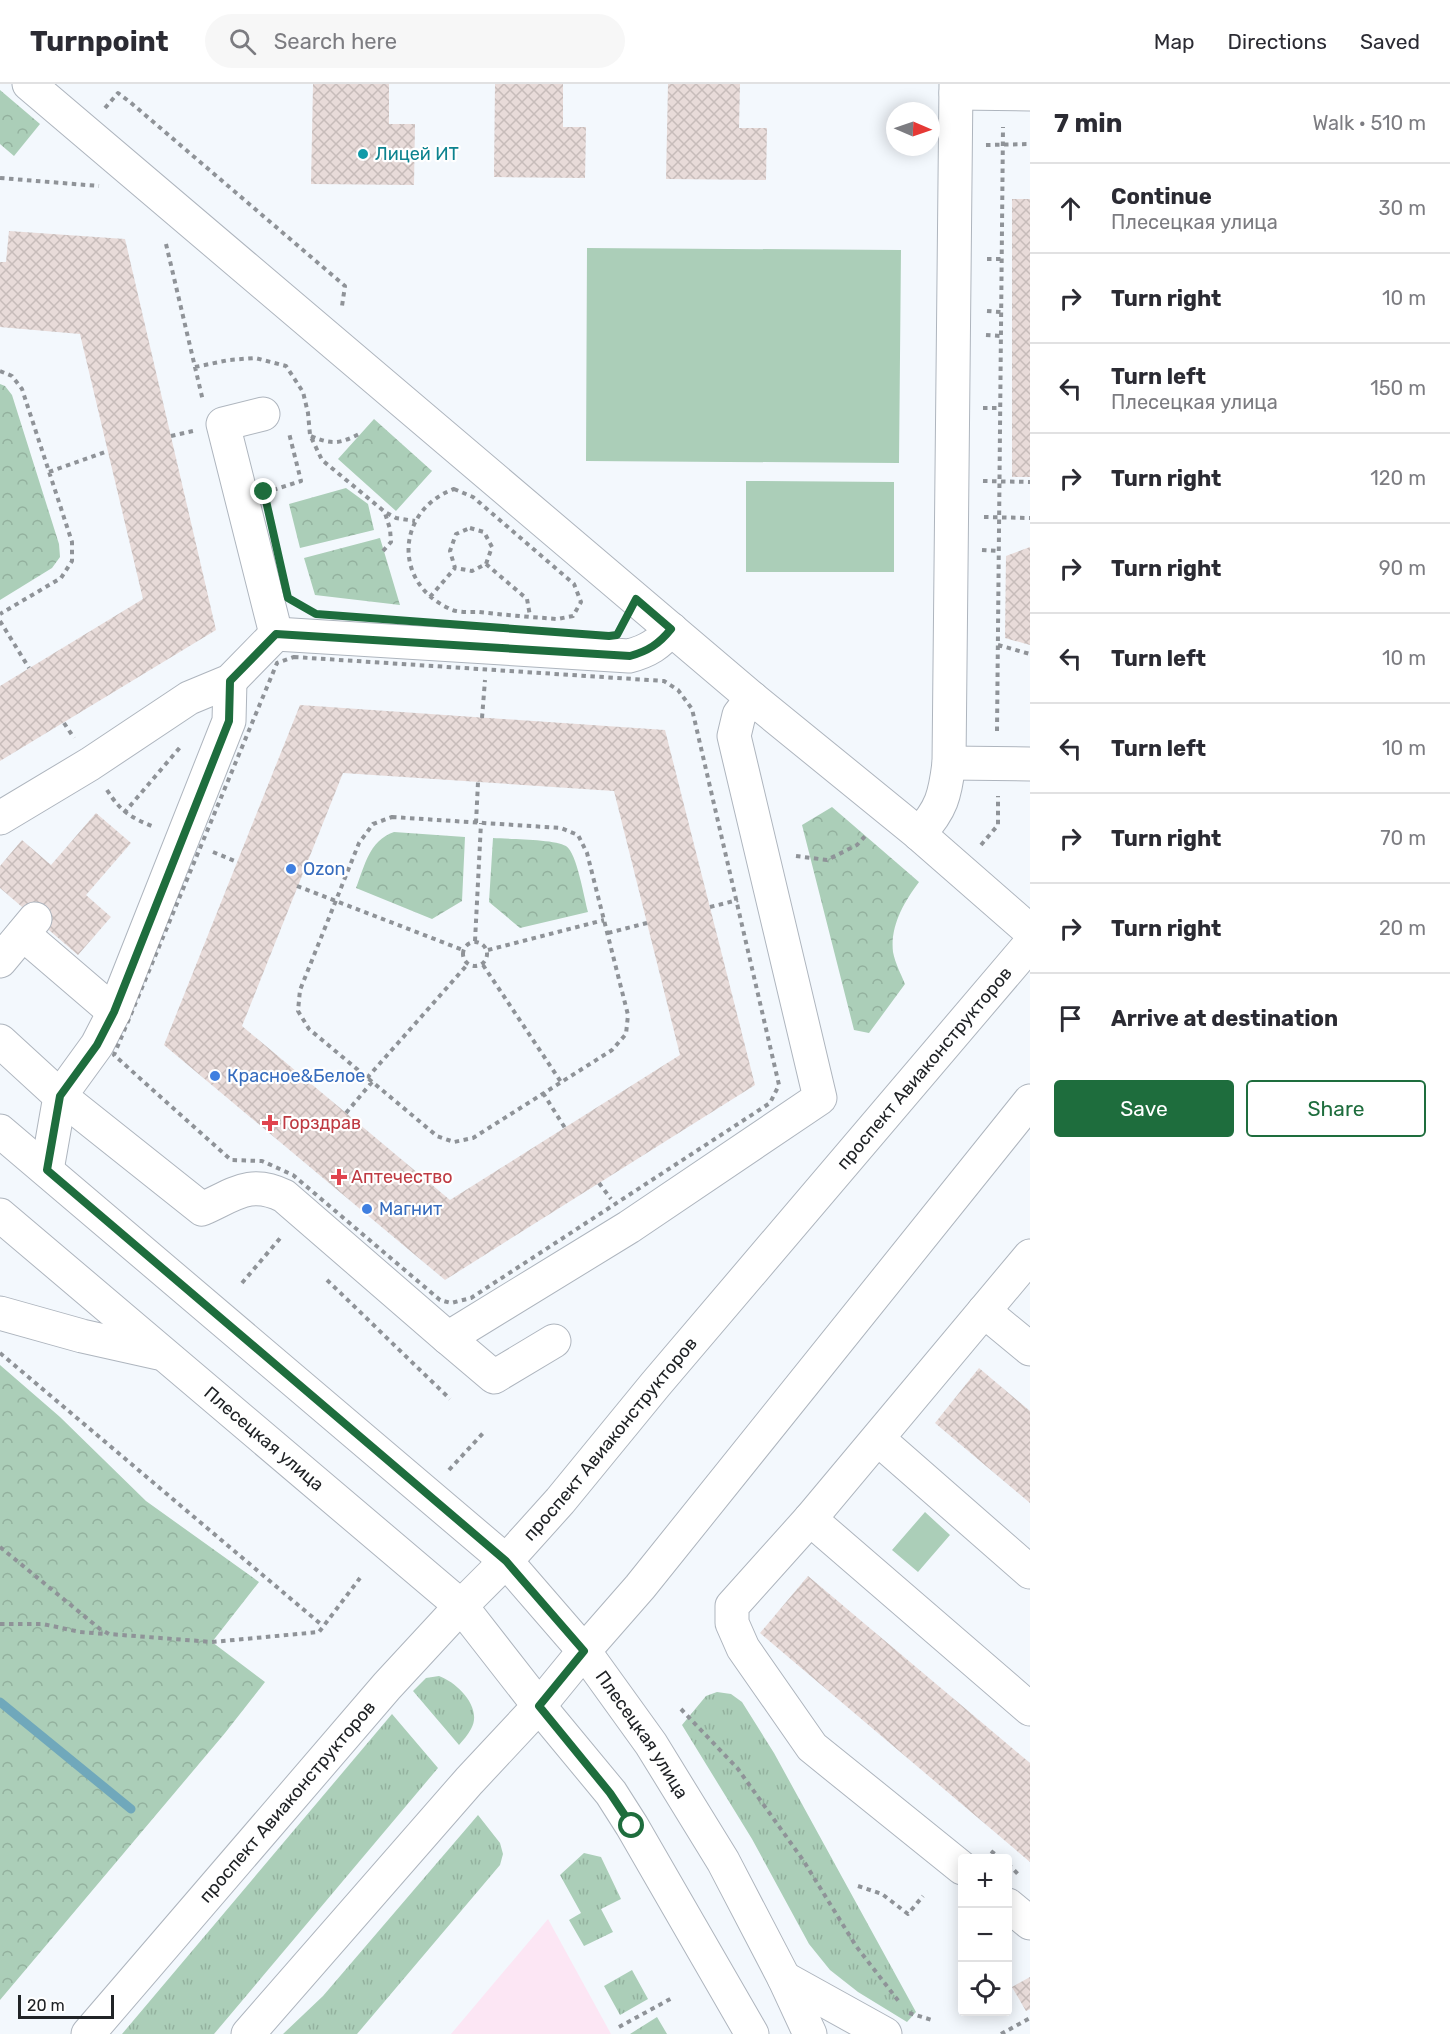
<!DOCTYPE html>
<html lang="en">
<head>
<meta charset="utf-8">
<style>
	body { margin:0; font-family:Rubik,sans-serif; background:#f7f7f7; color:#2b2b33 }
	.controls { position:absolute; right:18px; bottom:18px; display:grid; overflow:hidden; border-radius:6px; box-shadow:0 3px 15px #0003 }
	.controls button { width:54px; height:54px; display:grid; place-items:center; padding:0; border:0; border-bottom:2px solid #e1e1e2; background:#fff; color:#2b2b33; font:30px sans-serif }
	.compass { position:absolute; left:886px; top:18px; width:54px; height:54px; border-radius:50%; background:#fff; box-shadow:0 3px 15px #0003; rotate:92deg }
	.scale { position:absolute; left:18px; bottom:15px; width:96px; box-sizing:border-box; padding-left:6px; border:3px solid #202326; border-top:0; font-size:16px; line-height:21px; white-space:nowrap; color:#202326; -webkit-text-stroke:4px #fff; paint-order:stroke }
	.stop { position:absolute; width:18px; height:18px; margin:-14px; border:4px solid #1e6d3d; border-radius:50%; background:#fff }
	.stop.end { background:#1e6d3d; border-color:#fff; box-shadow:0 2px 6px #0008 }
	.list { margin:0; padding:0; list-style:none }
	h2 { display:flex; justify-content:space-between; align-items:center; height:78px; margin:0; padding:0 24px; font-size:26px }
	h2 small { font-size:20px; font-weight:400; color:#7c7c81 }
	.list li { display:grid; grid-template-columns:39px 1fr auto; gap:18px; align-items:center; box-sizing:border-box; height:90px; padding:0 24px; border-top:2px solid #e1e1e2 }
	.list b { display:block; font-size:22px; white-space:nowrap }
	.list p { margin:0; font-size:20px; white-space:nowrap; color:#7c7c81 }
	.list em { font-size:20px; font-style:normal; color:#7c7c81 }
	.actions { display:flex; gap:12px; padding:18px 24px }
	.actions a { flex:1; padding:14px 0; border:2px solid #1e6d3d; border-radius:6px; text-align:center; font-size:21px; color:#1e6d3d }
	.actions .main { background:#1e6d3d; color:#fff }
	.icon { flex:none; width:33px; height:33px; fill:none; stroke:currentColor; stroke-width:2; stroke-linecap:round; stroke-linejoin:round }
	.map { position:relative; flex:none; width:1030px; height:1950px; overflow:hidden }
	header { display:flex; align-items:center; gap:36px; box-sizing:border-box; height:84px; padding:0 30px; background:#fff; border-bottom:2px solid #e1e1e2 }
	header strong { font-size:28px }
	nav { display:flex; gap:33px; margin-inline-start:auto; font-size:21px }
	.search { width:420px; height:54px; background:#f7f7f7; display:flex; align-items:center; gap:15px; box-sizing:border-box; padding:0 21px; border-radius:33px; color:#7c7c81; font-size:22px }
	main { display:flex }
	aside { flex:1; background:#fff }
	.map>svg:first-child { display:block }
	.medical { fill:#fce6f4 }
	.grass { fill:url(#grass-tufts) }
	.forest { fill:url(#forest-crowns) }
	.pitch { fill:#abceb8 }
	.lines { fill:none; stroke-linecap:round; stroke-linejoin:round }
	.stream { stroke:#70a8bb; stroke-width:9 }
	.building { fill:url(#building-cross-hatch); fill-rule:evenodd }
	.minor-casing { stroke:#aeb5be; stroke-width:35 }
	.path { stroke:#8f9398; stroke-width:4; stroke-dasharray:4.5 4.5; stroke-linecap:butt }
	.minor { stroke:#fff; stroke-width:33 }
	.route { stroke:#1e6d3d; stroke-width:8 }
	.culture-dot { fill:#0f9aa8; stroke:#fff; stroke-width:2 }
	.shop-dot { fill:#3f7fe0; stroke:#fff; stroke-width:2 }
	.health-dot { fill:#e0444e; stroke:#fff; stroke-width:2 }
	.labels { text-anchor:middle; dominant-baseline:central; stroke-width:4.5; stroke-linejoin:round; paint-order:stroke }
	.culture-label { font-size:18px; fill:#0d838f; stroke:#fff; text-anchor:start }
	.shop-label { font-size:18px; fill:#366cbe; stroke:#fff; text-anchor:start }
	.street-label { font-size:18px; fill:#202326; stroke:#fff }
	.health-label { font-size:18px; fill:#be3a42; stroke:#fff; text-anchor:start }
</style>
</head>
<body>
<header>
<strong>Turnpoint</strong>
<div class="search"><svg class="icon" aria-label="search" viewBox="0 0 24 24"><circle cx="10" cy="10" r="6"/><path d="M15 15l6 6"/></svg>Search here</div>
<nav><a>Map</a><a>Directions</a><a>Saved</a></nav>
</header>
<main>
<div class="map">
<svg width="1030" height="1950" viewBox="0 0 1030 1950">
	<defs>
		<pattern id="grass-tufts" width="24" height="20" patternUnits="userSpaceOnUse" patternTransform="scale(1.5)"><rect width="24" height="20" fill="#abceb8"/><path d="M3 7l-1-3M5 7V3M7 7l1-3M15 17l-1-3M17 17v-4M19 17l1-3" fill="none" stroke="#93b19e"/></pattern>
		<pattern id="forest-crowns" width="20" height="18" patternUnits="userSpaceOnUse" patternTransform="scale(1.5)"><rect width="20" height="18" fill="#abceb8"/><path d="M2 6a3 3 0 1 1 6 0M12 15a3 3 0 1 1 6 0" fill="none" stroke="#93b19e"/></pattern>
		<pattern id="building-cross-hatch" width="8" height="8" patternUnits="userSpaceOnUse" patternTransform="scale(1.5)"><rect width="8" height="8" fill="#e8dbd9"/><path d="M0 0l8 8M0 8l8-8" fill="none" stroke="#c7bcba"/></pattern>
	</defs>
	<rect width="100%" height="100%" fill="#f3f8fd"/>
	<!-- medical -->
	<path class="medical" d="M548,1835l63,115h-160z"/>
	<!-- grass -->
	<path class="grass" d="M439,1592c19,7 44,32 32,53 -3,6 -8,11 -12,16l-46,-54 13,-13z
		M717,1608l14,2 11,8 32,51 142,259 -9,10 -49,-30 -28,-22 -21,-26 -57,-105 -70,-114 24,-29z
		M392,1630l46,54 -224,266h-92z
		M478,1731l22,28 3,11 -3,11 -143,169h-74l40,-38z
		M584,1769l17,4 20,42 -20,10 12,23 -29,14 -15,-26 12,-7 -21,-38z
		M632,1886l16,29 -28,16 -16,-29z
		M657,1933l10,17h-37z"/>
	<!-- forest -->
	<path class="forest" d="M0,6l40,34 -26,32 -14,-12z
		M0,300l5,2 7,9 47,149 1,13 -8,11 -52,32z
		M374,335l58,52 -36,40 -58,-52z
		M346,404l22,16 6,26 -74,18 -11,-44z
		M380,454l20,67 -85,-10 -11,-37z
		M832,723l87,75c-15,20 -29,44 -26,70 2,11 8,22 12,32l-36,49 -15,-3 -52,-205z
		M394,748l71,5 -3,64 -30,18 -76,-31c9,-23 13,-47 38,-56z
		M493,754c15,1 62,1 73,8 11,7 18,52 22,66l-68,16 -31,-26z
		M0,1281l60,52 86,84 113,81 -47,60 53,40 -40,51 -225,267z"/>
	<!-- pitch -->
	<path class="pitch" d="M587,164l314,2 -2,213 -313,-2z
		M746,397l148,1v90h-148z
		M925,1428l25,23 -32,37 -26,-22z"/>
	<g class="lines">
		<!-- stream -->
		<path class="stream" d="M0,1618l131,107"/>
	</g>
	<!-- building -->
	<path class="building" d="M313,0h76v40h26l-1,61 -103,-1z
		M495,0h68v43h23l-1,51 -91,-1z
		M668,0h72l-1,44h28l-1,52 -100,-1z
		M1012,115h18v278h-18z
		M9,147l116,8 91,391 -216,131v-75l143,-87 -63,-265 -80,-7v-65h6z
		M1030,463v98l-25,-7 1,-82z
		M300,621l365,25 90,355 -310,195 -281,-235zM343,689l271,18 66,264 -230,145 -208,-174z
		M96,729l35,30 -45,52 25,22 -33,38 -78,-67v-22l22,-26 29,25z
		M979,1284l51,43v92l-95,-80z
		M808,1492l222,187v99l-270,-229z
		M1030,1893v32l-4,2 -14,-24z"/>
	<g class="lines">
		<!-- minor casing -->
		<g class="minor-casing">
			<g id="minor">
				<path d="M29,0l723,614 167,136 111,97"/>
				<path d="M956,9l74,1"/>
				<path d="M263,330l-40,10 53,210"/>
				<path d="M230,597l-1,40 -115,291 -17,33 -37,51 142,113c32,-14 48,-30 82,-13l164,142 181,-111 191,-129 -86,-362 5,-21 13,-17"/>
				<path d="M949,679l81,1"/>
				<path d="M0,734l90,-54 99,-66 41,-17 46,-47 353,22c19,-5 30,-12 42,-27"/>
				<path d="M919,750c23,-25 26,-39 30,-71l7,-679"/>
				<path d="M23,850l91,78"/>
				<path d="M0,877l35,-42"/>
				<path d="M0,957l60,55 -13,74"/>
				<path id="s1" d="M0,1047l506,430 78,90 67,93 72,117 61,117 26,56"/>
				<path id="s2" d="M0,1131l461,391 78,100 72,87 21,33 120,208"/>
				<path d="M984,1227l46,38"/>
				<path d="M0,1229l82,23 76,17"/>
				<path d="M448,1254l46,39 60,-36"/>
				<path d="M878,1355l152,133"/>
				<path d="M810,1435l220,190"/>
				<path d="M962,1784l-150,-121 -69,-99 -11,-25v-17l78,-87 220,-263"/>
				<path d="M1008,1821l22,18"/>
				<path d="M784,1894l101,56"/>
				<path id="s3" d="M88,1950l299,-348 74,-80 45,-45 54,-60 95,-116 375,-441"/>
				<path d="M248,1950l221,-253 70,-75 45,-55 56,-64 390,-486"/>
			</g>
		</g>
		<!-- path -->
		<path class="path" d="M105,24l13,-15 12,9 215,184 -3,20
			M986,61l44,-1
			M0,94l99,8
			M166,160l37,157
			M987,175h14
			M987,227l14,1
			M986,251l15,1
			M195,283l34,-7 26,-2 31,8 17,26 5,21 2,22 12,25 63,52 11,6 19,3
			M0,287l12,5 10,13 50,153v19l-11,17 -61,36
			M983,324h17
			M171,352l22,-5
			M311,352c21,9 29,8 50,-3
			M49,388l59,-21
			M983,397l47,1
			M454,405l19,8 101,87 7,18 -8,14 -16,3c-26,-2 -52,-4 -78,-7 -9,0 -23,1 -31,-4 -56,-27 -51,-98 6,-119z
			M273,406l28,-9 -12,-48
			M984,433l46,1
			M470,444l14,4 8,15 -6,17 -14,7 -17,-3 -5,-17 6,-17z
			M982,466l17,1
			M383,467l8,-9 -1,-13 -5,-16
			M486,480l41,35 3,17
			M430,513l25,-29
			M0,537l29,47
			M998,561l32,9
			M294,573l370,24 14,9 14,19 87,376 -9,18 -299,195 -20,5 -11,-3 -147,-125 -31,-14 -31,-1 -117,-105 163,-392z
			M482,634l3,-38
			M64,639l10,15
			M997,647l6,-604
			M107,706c14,22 23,27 47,37
			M124,729l58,-68
			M392,733l169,11 17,7 9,18 41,162 -2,19 -14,16 -139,88 -19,4 -17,-6 -128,-107 -11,-18 2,-21 59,-147 14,-19z
			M476,739l2,-41
			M981,761l17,-20v-29
			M213,768l24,10
			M796,772l31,4 30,-15 10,-11
			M297,802l166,64
			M710,823l28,-7
			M608,849l39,-10
			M475,857l6,-118
			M463 870a12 12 0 1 1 24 0a12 12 0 1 1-24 0Z
			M488,866l116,-30
			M483,881l78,117
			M367,994l100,-113
			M543,1009l22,35
			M346,1029l26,-31
			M599,1099l12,16
			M327,1196l123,119
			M242,1199l40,-47
			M0,1269l323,273
			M449,1386l36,-39
			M0,1463l100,82 9,5 103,8 107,-10 41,-54
			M0,1540h43l37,8 25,2
			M681,1625l57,60 65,91 53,86 44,57
			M991,1767l9,7
			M1008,1780l10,10
			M858,1802l24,8 26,20 15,-18
			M909,1929l23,7
			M619,1943l53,-29
			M1001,1950l29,-16"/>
		<!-- minor -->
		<use href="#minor" class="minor"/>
	</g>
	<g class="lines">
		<!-- route -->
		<path class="route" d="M264,408l24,106 28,16 293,22 8,-1 19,-36 35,30c-12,15 -23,22 -41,27l-354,-22 -46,47 -1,40 -115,291 -17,33 -37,51 -13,74 459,391 78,90 -45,55 71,87 22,33"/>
	</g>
	<!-- markers -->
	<circle class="culture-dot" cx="363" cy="70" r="6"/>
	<g class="shop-dot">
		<circle cx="291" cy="785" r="6"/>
		<circle cx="215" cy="992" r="6"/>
		<circle cx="367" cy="1125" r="6"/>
	</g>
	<g class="health-dot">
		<path d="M267 1030h6v6h6v6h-6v6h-6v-6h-6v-6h6z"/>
		<path d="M336 1084h6v6h6v6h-6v6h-6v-6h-6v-6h6z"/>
	</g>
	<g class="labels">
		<!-- culture labels -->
		<g class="culture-label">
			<text x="375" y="70">Лицей ИТ</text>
		</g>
		<!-- shop labels -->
		<g class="shop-label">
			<text x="303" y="785">Ozon</text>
			<text x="227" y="992">Красное&amp;Белое</text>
			<text x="379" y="1125">Магнит</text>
		</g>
		<!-- street labels -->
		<g class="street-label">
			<text stroke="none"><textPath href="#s3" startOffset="1278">проспект Авиаконструкторов</textPath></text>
			<text stroke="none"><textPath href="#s3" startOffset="792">проспект Авиаконструкторов</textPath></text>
			<text stroke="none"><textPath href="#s2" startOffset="346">Плесецкая улица</textPath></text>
			<text stroke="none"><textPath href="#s1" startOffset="885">Плесецкая улица</textPath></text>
			<text stroke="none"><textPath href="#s3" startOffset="306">проспект Авиаконструкторов</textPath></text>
		</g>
		<!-- health labels -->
		<g class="health-label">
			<text x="282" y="1039">Горздрав</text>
			<text x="351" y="1093">Аптечество</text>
		</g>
	</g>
</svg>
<div class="controls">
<button>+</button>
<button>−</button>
<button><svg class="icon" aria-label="locate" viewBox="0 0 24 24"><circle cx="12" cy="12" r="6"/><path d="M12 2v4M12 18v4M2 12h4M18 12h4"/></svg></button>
</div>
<svg class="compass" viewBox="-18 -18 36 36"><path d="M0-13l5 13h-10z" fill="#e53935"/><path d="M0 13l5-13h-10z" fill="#7c7c81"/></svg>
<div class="scale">20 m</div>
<div class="stop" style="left:632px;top:1742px"></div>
<div class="stop end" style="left:264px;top:408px"></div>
</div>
<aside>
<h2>7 min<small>Walk · 510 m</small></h2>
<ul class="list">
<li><svg class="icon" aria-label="ahead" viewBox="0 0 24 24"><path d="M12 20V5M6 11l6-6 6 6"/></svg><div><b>Continue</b><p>Плесецкая улица</p></div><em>30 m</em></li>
<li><svg class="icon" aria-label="right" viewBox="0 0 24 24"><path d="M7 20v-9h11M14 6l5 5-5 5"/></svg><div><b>Turn right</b></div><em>10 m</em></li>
<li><svg class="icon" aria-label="left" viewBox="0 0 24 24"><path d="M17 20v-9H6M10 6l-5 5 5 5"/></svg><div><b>Turn left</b><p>Плесецкая улица</p></div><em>150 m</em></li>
<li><svg class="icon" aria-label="right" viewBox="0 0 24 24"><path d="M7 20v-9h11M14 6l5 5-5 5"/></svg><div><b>Turn right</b></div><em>120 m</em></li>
<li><svg class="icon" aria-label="right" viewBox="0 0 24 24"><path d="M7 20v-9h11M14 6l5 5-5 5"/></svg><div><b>Turn right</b></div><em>90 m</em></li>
<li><svg class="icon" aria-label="left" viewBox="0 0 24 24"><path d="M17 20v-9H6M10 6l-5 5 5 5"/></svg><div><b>Turn left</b></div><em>10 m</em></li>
<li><svg class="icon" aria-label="left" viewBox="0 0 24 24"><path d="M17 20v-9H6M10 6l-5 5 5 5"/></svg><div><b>Turn left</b></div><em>10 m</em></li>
<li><svg class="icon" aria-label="right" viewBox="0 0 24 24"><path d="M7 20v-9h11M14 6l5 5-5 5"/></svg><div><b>Turn right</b></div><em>70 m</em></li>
<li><svg class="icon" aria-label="right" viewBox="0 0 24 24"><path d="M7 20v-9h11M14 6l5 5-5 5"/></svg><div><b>Turn right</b></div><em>20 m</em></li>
<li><svg class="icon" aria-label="arrive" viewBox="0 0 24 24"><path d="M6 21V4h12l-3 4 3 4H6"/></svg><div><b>Arrive at destination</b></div></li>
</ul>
<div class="actions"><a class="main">Save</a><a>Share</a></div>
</aside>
</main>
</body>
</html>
